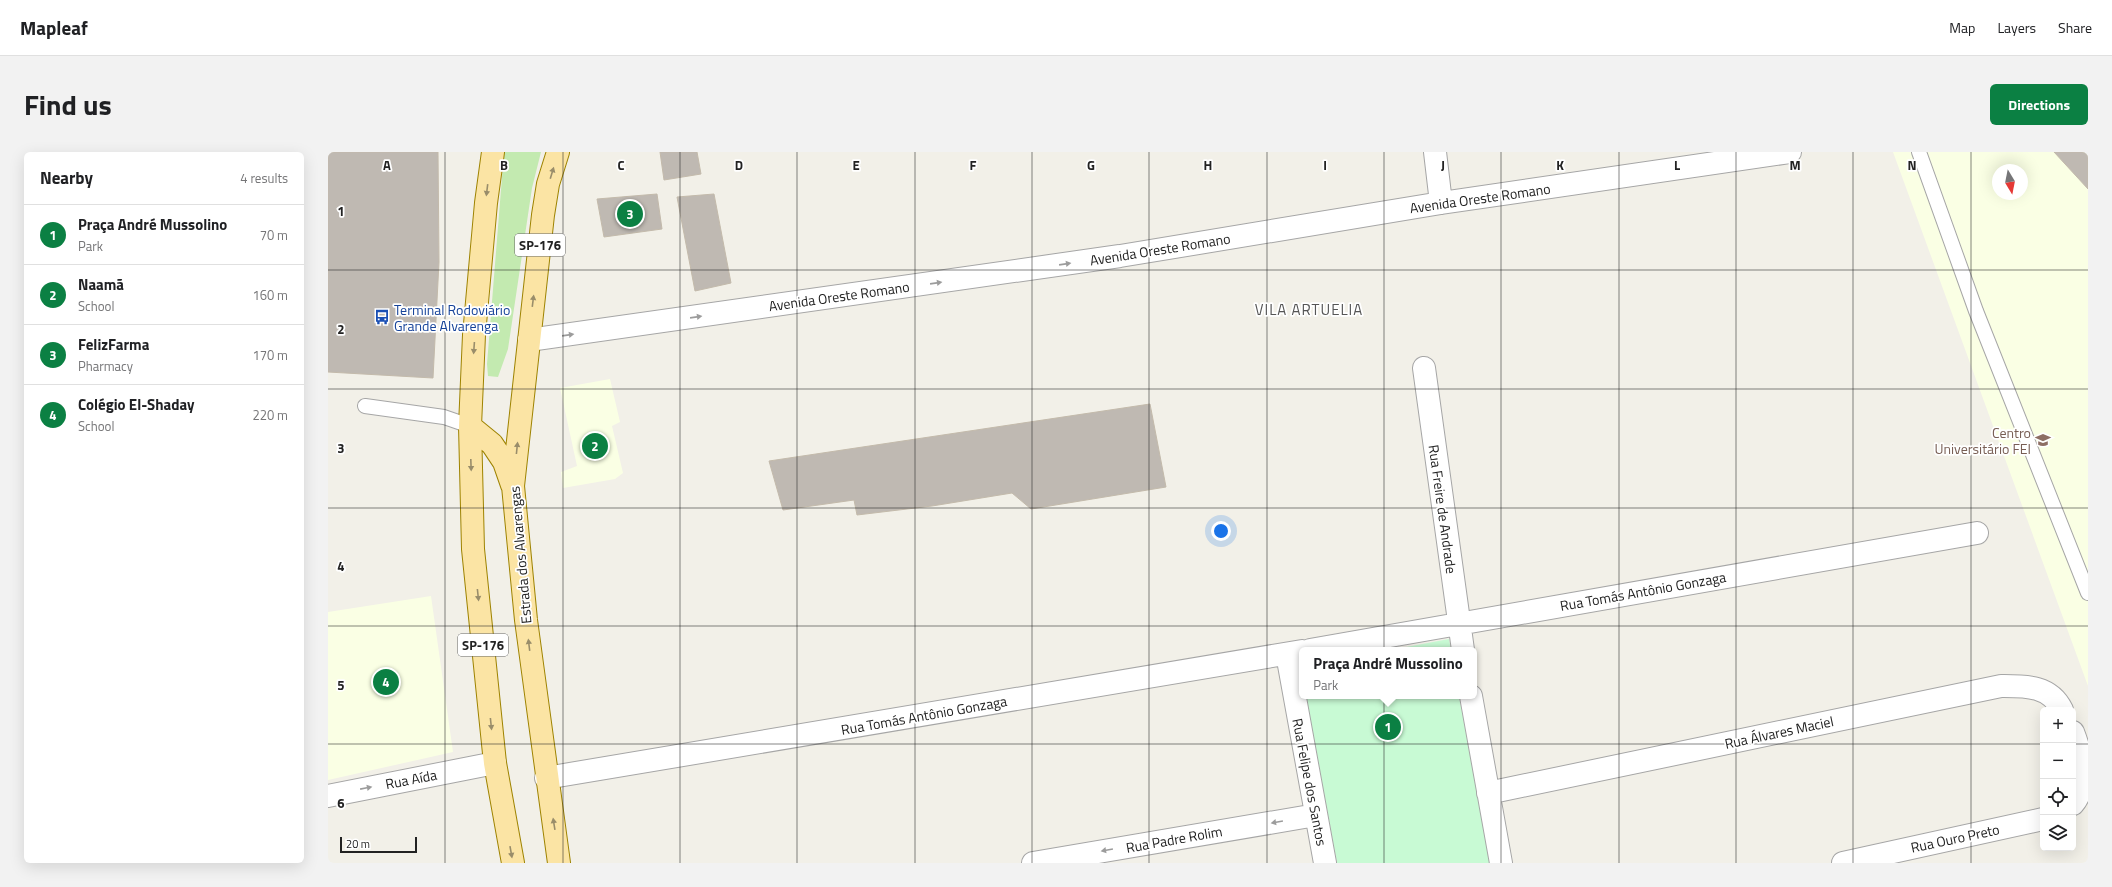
<!DOCTYPE html>
<html lang="en">
<head>
<meta charset="utf-8">
<style>
	body { margin:0; font-family:"Titillium Web",sans-serif; background:#f2f2f2; color:#202124 }
	.controls { position:absolute; right:12px; bottom:12px; display:grid; overflow:hidden; border-radius:6px; box-shadow:0 4px 16px #0002 }
	.controls button { width:36px; height:36px; display:grid; place-items:center; padding:0; border:0; border-bottom:1px solid #e0e0e0; background:#fff; color:#202124; font:20px sans-serif }
	.compass { position:absolute; left:1664px; top:12px; width:36px; height:36px; border-radius:50%; background:#fff; box-shadow:0 4px 16px #0002; rotate:170deg }
	.scale { position:absolute; left:12px; bottom:10px; width:77px; box-sizing:border-box; padding-left:4px; border:2px solid #222; border-top:0; font-size:11px; line-height:14px; white-space:nowrap; color:#222; -webkit-text-stroke:3px #fff; paint-order:stroke }
	.you { position:absolute; left:893px; top:379px; width:14px; height:14px; margin:-10px; border:3px solid #fff; border-radius:50%; background:#1a73e8; box-shadow:0 0 0 6px #1a73e833 }
	.badge { display:grid; place-items:center; width:26px; height:26px; border-radius:50%; background:#0b8043; color:#fff; font-size:13px; font-weight:700 }
	.pin { position:absolute; translate:-50% -50%; border:2px solid #fff; box-shadow:0 1px 4px #0006 }
	.popup { position:absolute; left:971px; top:495px; width:178px; height:52px; box-sizing:border-box; display:grid; place-content:center; border-radius:6px; background:#fff; filter:drop-shadow(0 1px 3px #0005); font-size:13px; white-space:nowrap; color:#757577 }
	.popup b { font-size:15px; color:#202124 }
	.popup::after { content:''; position:absolute; left:50%; top:100%; margin-left:-8px; border:8px solid transparent; border-top-color:#fff }
	.list { margin:0; padding:0; list-style:none }
	h2 { display:flex; justify-content:space-between; align-items:center; height:52px; margin:0; padding:0 16px; font-size:17px }
	h2 small { font-size:13px; font-weight:400; color:#757577 }
	.list li { display:grid; grid-template-columns:26px 1fr auto; gap:12px; align-items:center; box-sizing:border-box; height:60px; padding:0 16px; border-top:1px solid #e0e0e0 }
	.list b { display:block; font-size:15px; white-space:nowrap }
	.list p { margin:0; font-size:13px; white-space:nowrap; color:#757577 }
	.list em { font-size:13px; font-style:normal; color:#757577 }
	.icon { flex:none; width:22px; height:22px; fill:none; stroke:currentColor; stroke-width:2; stroke-linecap:round; stroke-linejoin:round }
	.map { position:relative; flex:none; width:1760px; height:711px; overflow:hidden; border-radius:6px }
	header { display:flex; align-items:center; gap:24px; box-sizing:border-box; height:56px; padding:0 20px; background:#fff; border-bottom:1px solid #e0e0e0 }
	header strong { font-size:19px }
	nav { display:flex; gap:22px; margin-inline-start:auto; font-size:14px }
	.intro { display:flex; align-items:center; justify-content:space-between; box-sizing:border-box; height:96px; padding:0 24px }
	h1 { margin:0; font-size:28px }
	.button { padding:10px 18px; border-radius:6px; background:#0b8043; color:#fff; font-size:14px; font-weight:700 }
	main { display:flex; gap:24px; padding:0 24px }
	aside { flex:1; background:#fff; border-radius:6px; box-shadow:0 4px 16px #0002 }
	.map>svg:first-child { display:block }
	.education { fill:#faffe4; fill-rule:evenodd }
	.grass { fill:#c3eab0 }
	.park { fill:#c8fad4 }
	.building { fill:#bfb9b2; stroke:#c3baab }
	.lines { fill:none; stroke-linecap:round; stroke-linejoin:round }
	.lane-casing { stroke:#a6a6a6; stroke-width:16 }
	.street-casing { stroke:#a6a6a6; stroke-width:24 }
	.primary-casing { stroke:#9e8301; stroke-width:24 }
	.lane { stroke:#fff; stroke-width:14 }
	.street { stroke:#fff; stroke-width:22 }
	.primary { stroke:#fbe4a4; stroke-width:22 }
	.oneway { fill:#998d6a }
	.oneway2 { fill:#9c9c9c }
	.grid { fill:none; stroke:#222; stroke-width:1; stroke-opacity:0.55 }
	.labels { text-anchor:middle; dominant-baseline:central; stroke-width:3.5; stroke-linejoin:round; paint-order:stroke }
	.shield { fill:#fff; stroke:#646464; stroke-width:1 }
	.shield-label { font-size:13px; font-weight:bold; fill:#222 }
	.street-label { font-size:14px; fill:#222; stroke:#fff }
	.transit-label { font-size:14px; fill:#164399; stroke:#fff; text-anchor:start }
	.education-label { font-size:14px; fill:#785e54; stroke:#fff; text-anchor:end }
	.neighbourhood-label { font-size:15px; letter-spacing:1px; fill:#555; stroke:#fff }
	.grid-label { font-size:13px; text-anchor:middle; font-weight:bold; fill:#222; stroke:#fff; stroke-width:3.5; stroke-linejoin:round; paint-order:stroke }
</style>
</head>
<body>
<header>
<strong>Mapleaf</strong>
<nav><a>Map</a><a>Layers</a><a>Share</a></nav>
</header>
<div class="intro"><h1>Find us</h1><a class="button">Directions</a></div>
<main>
<aside>
<h2>Nearby<small>4 results</small></h2>
<ul class="list">
<li><span class="badge">1</span><div><b>Praça André Mussolino</b><p>Park</p></div><em>70 m</em></li>
<li><span class="badge">2</span><div><b>Naamã</b><p>School</p></div><em>160 m</em></li>
<li><span class="badge">3</span><div><b>FelizFarma</b><p>Pharmacy</p></div><em>170 m</em></li>
<li><span class="badge">4</span><div><b>Colégio El-Shaday</b><p>School</p></div><em>220 m</em></li>
</ul>
</aside>
<div class="map">
<svg width="1760" height="711" viewBox="0 0 1760 711">
	<rect width="100%" height="100%" fill="#f2f0e8"/>
	<!-- education -->
	<path class="education" d="M1565,0h195v534zM1670,18h24v24h-24z
		M282,227l10,43 -8,4 11,47 -8,6 -52,9 -2,-16 16,-6 -17,-78z
		M103,444l22,156 -125,28v-168z"/>
	<!-- grass -->
	<path class="grass" d="M176,0h37l-9,36 -24,161 -10,28 -10,-1 -1,-12z"/>
	<!-- park -->
	<path class="park" d="M1121,487l2,11h-61z
		M978,544h153l31,167h-153z"/>
	<!-- building -->
	<path class="building" d="M0,0h110l1,110 -6,116 -105,-6z
		M332,0h37l4,22 -37,6z
		M1726,0h34v37z
		M329,42l5,35 -58,8 -7,-38z
		M386,42l17,89 -36,8 -18,-94z
		M822,252l16,83 -135,22 -19,-16 -80,13 -75,9 -3,-15 -71,10 -14,-49z"/>
	<g class="lines">
		<!-- lane casing -->
		<g class="lane-casing">
			<path id="lane" d="M1591,0l57,159 112,282
				M37,254l79,11 26,9"/>
		</g>
		<!-- street casing -->
		<g class="street-casing">
			<path id="street" d="M1107,0l6,51
				M201,188l591,-84 321,-53 349,-51
				M1096,216l39,282
				M982,498l667,-117
				M959,502l38,209
				M1143,544l30,167
				M1745,580c9,23 15,55 0,72
				M218,626l756,-127
				M1160,641l513,-107c24,0 49,-1 61,24
				M0,644l167,-33
				M705,711l283,-48
				M1515,711l200,-44"/>
		</g>
		<!-- primary casing -->
		<g class="primary-casing">
			<path id="primary" d="M165,0l-7,51 -12,132 -4,91 3,123 22,214 18,100
				M230,0l-10,32 -5,31 -30,271 13,134 33,243
				M142,274l22,18 12,18 8,23"/>
		</g>
		<!-- lane -->
		<use href="#lane" class="lane"/>
		<!-- street -->
		<use href="#street" class="street"/>
		<!-- primary -->
		<use href="#primary" class="primary"/>
	</g>
	<!-- one-way arrows -->
	<defs><path id="oneway-solid" d="M-6-.8H1V-3.2L6.5 0L1 3.2V.8H-6Z"/></defs>
	<g class="oneway">
		<use href="#oneway-solid" transform="translate(224 21) rotate(-73)"/>
		<use href="#oneway-solid" transform="translate(159 38) rotate(97)"/>
		<use href="#oneway-solid" transform="translate(205 149) rotate(-83)"/>
		<use href="#oneway-solid" transform="translate(146 196) rotate(94)"/>
		<use href="#oneway-solid" transform="translate(189 296) rotate(-84)"/>
		<use href="#oneway-solid" transform="translate(143 313) rotate(88)"/>
		<use href="#oneway-solid" transform="translate(150 443) rotate(84)"/>
		<use href="#oneway-solid" transform="translate(201 493) rotate(-97)"/>
		<use href="#oneway-solid" transform="translate(163 572) rotate(84)"/>
		<use href="#oneway-solid" transform="translate(226 672) rotate(-99)"/>
		<use href="#oneway-solid" transform="translate(183 700) rotate(80)"/>
	</g>
	<g class="oneway2">
		<use href="#oneway-solid" transform="translate(737 112) rotate(-8)"/>
		<use href="#oneway-solid" transform="translate(608 131) rotate(-8)"/>
		<use href="#oneway-solid" transform="translate(368 165) rotate(-8)"/>
		<use href="#oneway-solid" transform="translate(240 183) rotate(-8)"/>
		<use href="#oneway-solid" transform="translate(38 636) rotate(-11)"/>
		<use href="#oneway-solid" transform="translate(949 670) rotate(170)"/>
		<use href="#oneway-solid" transform="translate(779 698) rotate(170)"/>
	</g>
	<!-- grid -->
	<path class="grid" d="M117,0v711M235,0v711M352,0v711M469,0v711M587,0v711M704,0v711M821,0v711M939,0v711M1056,0v711M1173,0v711M1291,0v711M1408,0v711M1525,0v711M1643,0v711M0,118h1760M0,237h1760M0,356h1760M0,474h1760M0,592h1715M1745,592h15"/>
	<!-- icons -->
	<defs>
		<g id="bus-bare" transform="scale(1.2)"><path d="M-5-6H5V4H4V6H2V4H-2V6H-4V4H-5ZM-3.5-4V0h7V-4ZM-3.5 1.2v1.5H-2V1.2ZM2 1.2v1.5H3.5V1.2Z" fill="#1a4fb4" stroke="#fff" stroke-width="2.5" paint-order="stroke"/></g>
		<g id="university-bare" transform="scale(1.2)"><path d="M0-5L7-2L0 1L-7-2ZM-4 1L0 2.5L4 1V4Q0 6-4 4Z" fill="#8d6e63" stroke="#fff" stroke-width="2.5" paint-order="stroke"/></g>
	</defs>
	<g fill-rule="evenodd">
		<use href="#bus-bare" x="54" y="165"/>
		<use href="#university-bare" x="1715" y="288"/>
	</g>
	<g class="labels">
		<!-- shield labels -->
		<g class="shield">
			<rect x="187" y="82" width="50" height="22" rx="3"/>
			<rect x="130" y="482" width="50" height="22" rx="3"/>
		</g>
		<g class="shield-label">
			<text x="212" y="93">SP-176</text>
			<text x="155" y="493">SP-176</text>
		</g>
		<!-- street labels -->
		<g class="street-label">
			<text transform="translate(1152 46) rotate(-8)">Avenida Oreste Romano</text>
			<text transform="translate(832 97) rotate(-9)">Avenida Oreste Romano</text>
			<text transform="translate(511 144) rotate(-8)">Avenida Oreste Romano</text>
			<text transform="translate(1115 357) rotate(82)">Rua Freire de Andrade</text>
			<text transform="translate(192 403) rotate(-95)">Estrada dos Alvarengas</text>
			<text transform="translate(1315 439) rotate(-10)">Rua Tomás Antônio Gonzaga</text>
			<text transform="translate(596 563) rotate(-10)">Rua Tomás Antônio Gonzaga</text>
			<text transform="translate(1451 580) rotate(-12)">Rua Álvares Maciel</text>
			<text transform="translate(83 627) rotate(-11)">Rua Aída</text>
			<text transform="translate(982 630) rotate(79)">Rua Felipe dos Santos</text>
			<text transform="translate(1627 686) rotate(-12)">Rua Ouro Preto</text>
			<text transform="translate(846 687) rotate(-10)">Rua Padre Rolim</text>
		</g>
		<!-- transit labels -->
		<g class="transit-label">
			<text x="66" y="157">Terminal Rodoviário<tspan x="66" dy="16">Grande Alvarenga</tspan></text>
		</g>
		<!-- education labels -->
		<g class="education-label">
			<text x="1703" y="280">Centro<tspan x="1703" dy="16">Universitário FEI</tspan></text>
		</g>
		<!-- neighbourhood labels -->
		<g class="neighbourhood-label">
			<text x="981" y="157">VILA ARTUELIA</text>
		</g>
	</g>
	<g class="grid-label">
		<text x="59" y="18">A</text>
		<text x="176" y="18">B</text>
		<text x="293" y="18">C</text>
		<text x="411" y="18">D</text>
		<text x="528" y="18">E</text>
		<text x="645" y="18">F</text>
		<text x="763" y="18">G</text>
		<text x="880" y="18">H</text>
		<text x="997" y="18">I</text>
		<text x="1115" y="18">J</text>
		<text x="1232" y="18">K</text>
		<text x="1349" y="18">L</text>
		<text x="1467" y="18">M</text>
		<text x="1584" y="18">N</text>
		<text x="13" y="64">1</text>
		<text x="13" y="182">2</text>
		<text x="13" y="301">3</text>
		<text x="13" y="419">4</text>
		<text x="13" y="538">5</text>
		<text x="13" y="656">6</text>
	</g>
</svg>
<div class="controls">
<button>+</button>
<button>−</button>
<button><svg class="icon" aria-label="locate" viewBox="0 0 24 24"><circle cx="12" cy="12" r="6"/><path d="M12 2v4M12 18v4M2 12h4M18 12h4"/></svg></button>
<button><svg class="icon" aria-label="layers" viewBox="0 0 24 24"><path d="M12 4l9 5-9 5-9-5zM3 14l9 5 9-5"/></svg></button>
</div>
<svg class="compass" viewBox="-18 -18 36 36"><path d="M0-13l5 13h-10z" fill="#e53935"/><path d="M0 13l5-13h-10z" fill="#757577"/></svg>
<div class="scale">20 m</div>
<div class="you"></div>
<div class="pin badge" style="left:1060px;top:575px">1</div>
<div class="popup"><b>Praça André Mussolino</b>Park</div>
<div class="pin badge" style="left:267px;top:294px">2</div>
<div class="pin badge" style="left:302px;top:62px">3</div>
<div class="pin badge" style="left:58px;top:530px">4</div>
</div>
</main>
</body>
</html>
